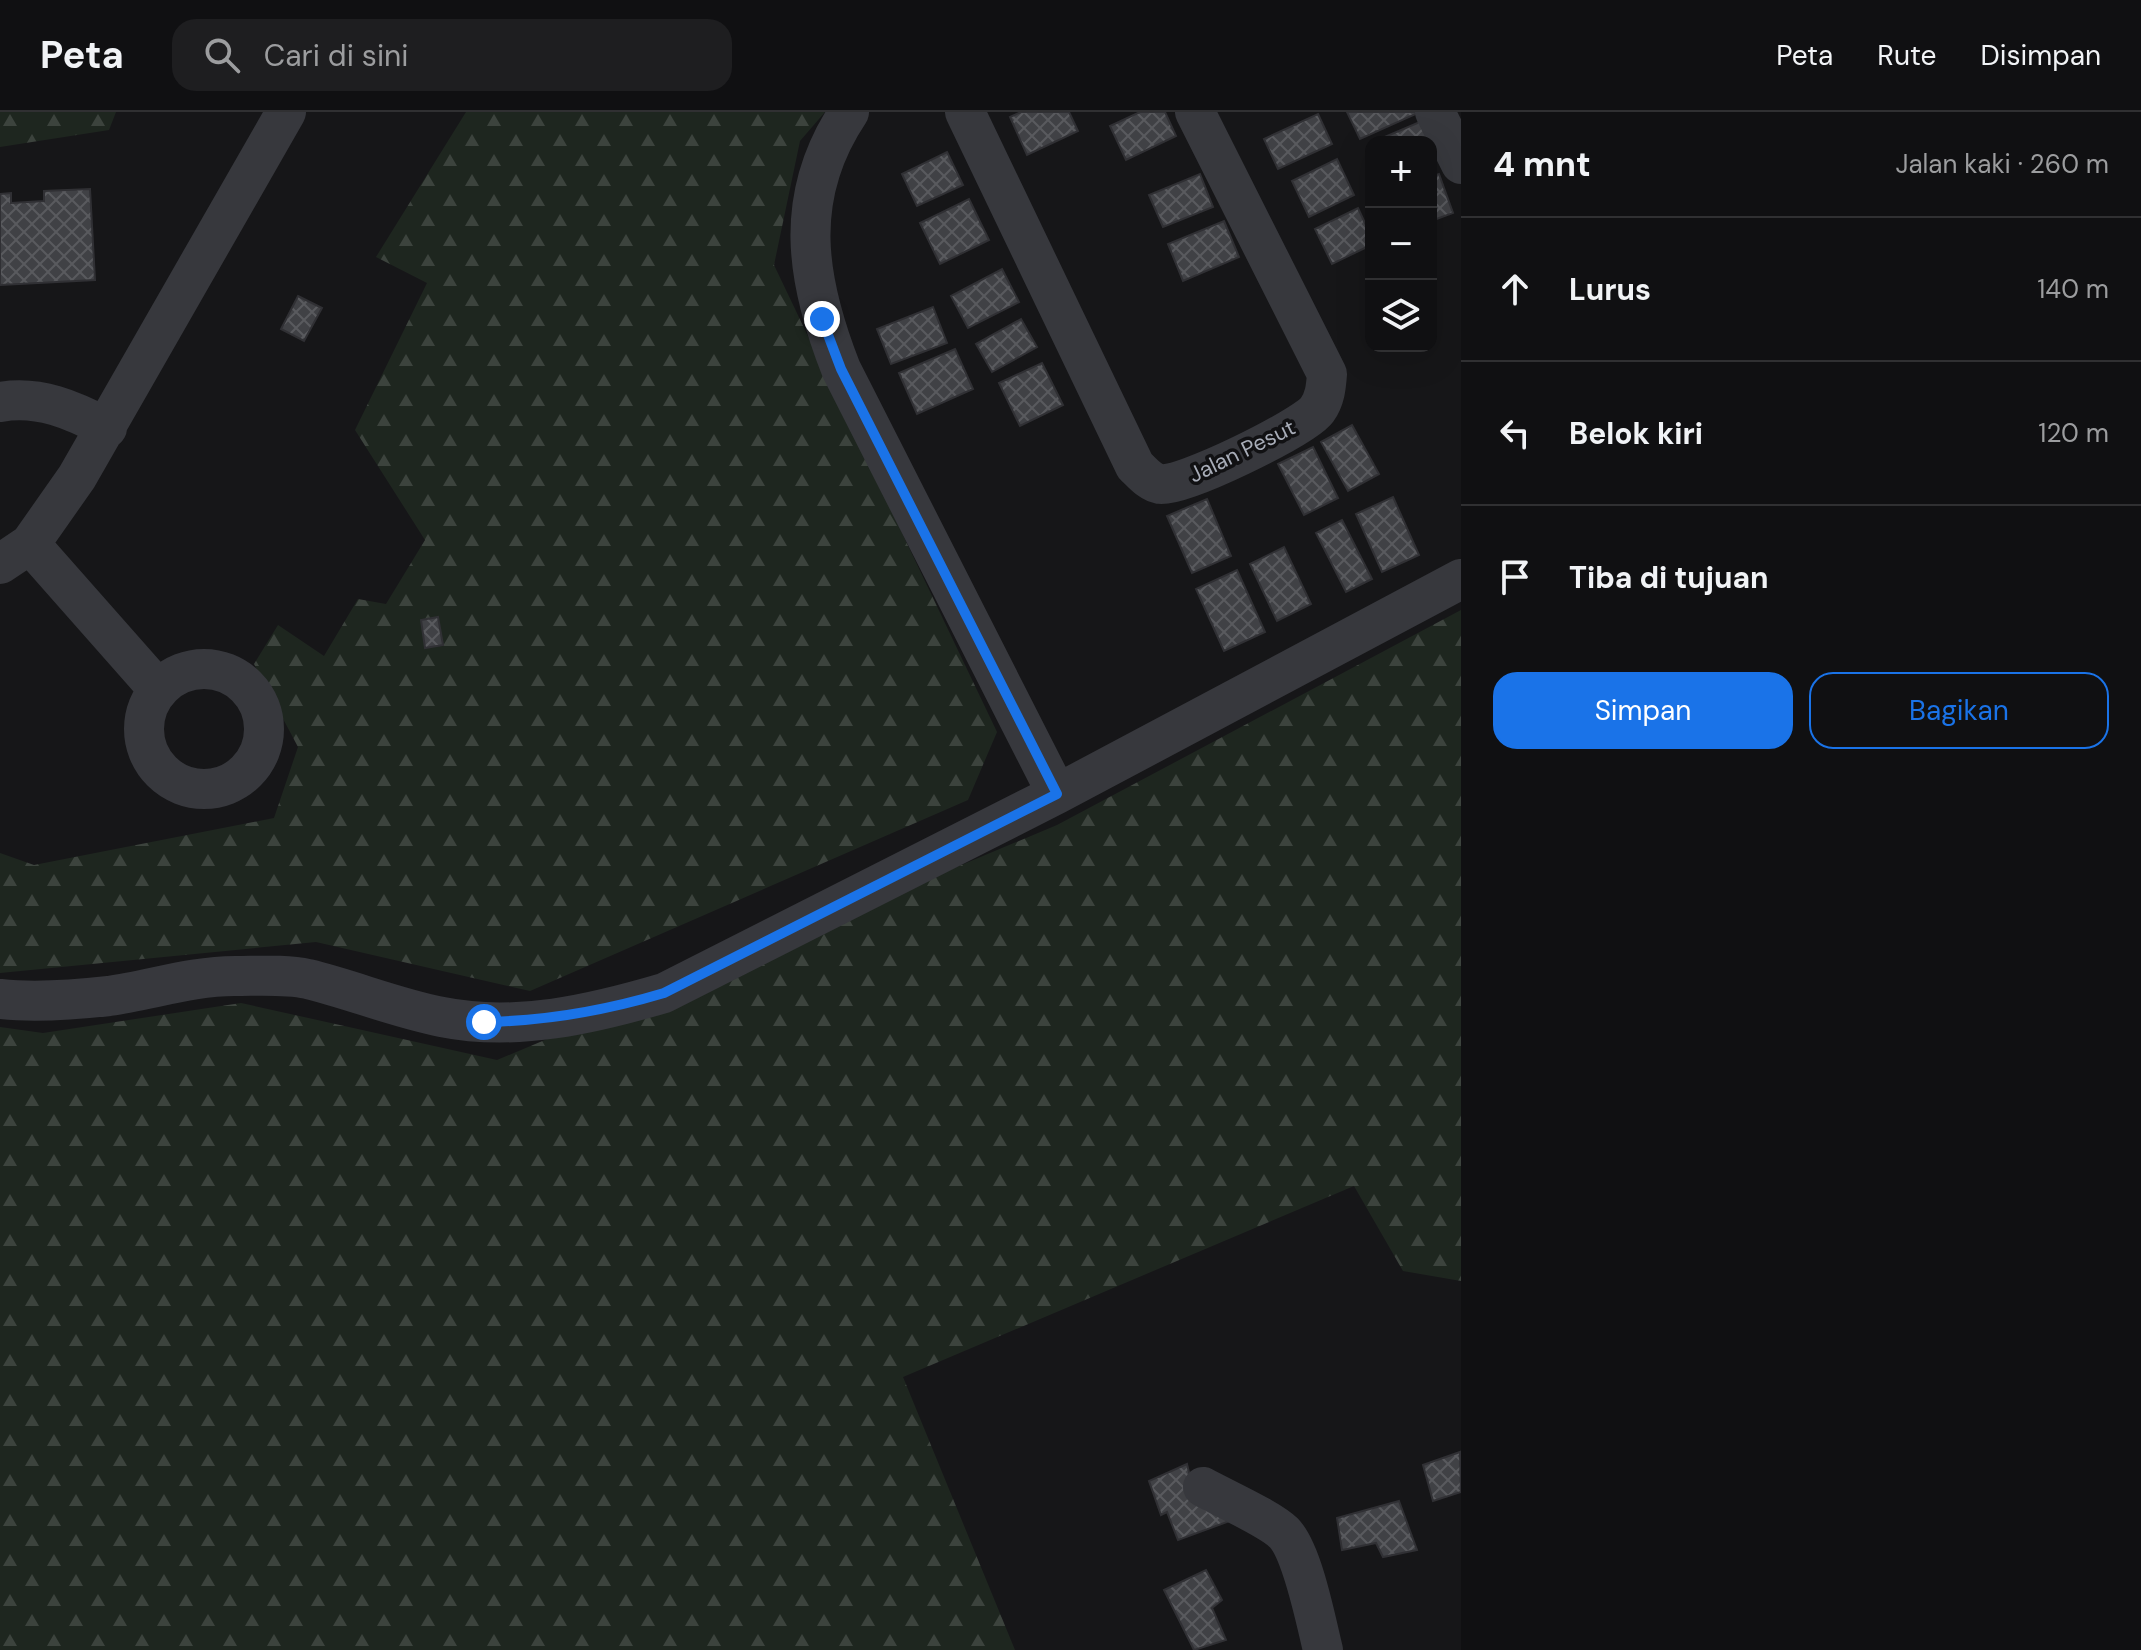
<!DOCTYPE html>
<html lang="id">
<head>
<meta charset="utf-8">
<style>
	body { margin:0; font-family:"DM Sans",sans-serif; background:#1e1e20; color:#f1f3f6 }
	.controls { position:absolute; right:24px; top:24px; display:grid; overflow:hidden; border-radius:16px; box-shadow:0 8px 32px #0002 }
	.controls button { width:72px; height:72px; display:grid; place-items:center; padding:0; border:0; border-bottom:2px solid #303032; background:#101012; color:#f1f3f6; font:40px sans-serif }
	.stop { position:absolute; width:24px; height:24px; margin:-18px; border:6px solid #1a73e8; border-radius:50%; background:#fff }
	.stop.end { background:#1a73e8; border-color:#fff; box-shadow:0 2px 8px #0008 }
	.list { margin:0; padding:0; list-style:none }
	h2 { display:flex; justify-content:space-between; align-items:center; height:104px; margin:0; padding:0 32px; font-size:34px }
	h2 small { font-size:26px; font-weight:400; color:#9c9d9f }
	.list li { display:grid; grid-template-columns:52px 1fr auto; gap:24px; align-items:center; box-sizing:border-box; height:144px; padding:0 32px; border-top:2px solid #303032 }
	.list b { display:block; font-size:30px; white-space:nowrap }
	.list em { font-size:26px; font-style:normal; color:#9c9d9f }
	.actions { display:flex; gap:16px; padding:24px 32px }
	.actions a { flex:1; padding:18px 0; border:2px solid #1a73e8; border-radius:24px; text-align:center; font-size:28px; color:#1a73e8 }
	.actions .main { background:#1a73e8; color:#fff }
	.icon { flex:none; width:44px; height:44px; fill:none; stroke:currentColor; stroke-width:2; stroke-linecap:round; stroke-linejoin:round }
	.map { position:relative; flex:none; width:1461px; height:1538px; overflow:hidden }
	header { display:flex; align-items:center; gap:48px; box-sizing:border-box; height:112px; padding:0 40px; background:#101012; border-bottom:2px solid #303032 }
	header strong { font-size:38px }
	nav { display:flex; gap:44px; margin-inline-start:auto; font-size:28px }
	.search { width:560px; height:72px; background:#1e1e20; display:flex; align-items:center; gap:20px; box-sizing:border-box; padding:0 28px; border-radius:24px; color:#9c9d9f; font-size:30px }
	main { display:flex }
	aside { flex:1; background:#101012 }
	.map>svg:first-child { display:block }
	.forest { fill:url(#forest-firs) }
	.building { fill:url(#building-cross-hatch); stroke:#303034; stroke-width:2 }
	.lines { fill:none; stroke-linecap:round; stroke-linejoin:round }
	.minor { stroke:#37383d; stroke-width:40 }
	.route { stroke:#1a73e8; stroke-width:10 }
	.labels { text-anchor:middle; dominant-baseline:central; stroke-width:7; stroke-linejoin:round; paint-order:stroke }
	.street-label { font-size:22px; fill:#a8adb8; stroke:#111113 }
</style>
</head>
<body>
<header>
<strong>Peta</strong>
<div class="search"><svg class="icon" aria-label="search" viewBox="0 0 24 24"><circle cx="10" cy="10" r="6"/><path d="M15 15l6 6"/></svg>Cari di sini</div>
<nav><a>Peta</a><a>Rute</a><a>Disimpan</a></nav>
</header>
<main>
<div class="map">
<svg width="1461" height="1538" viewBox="0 0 1461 1538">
	<defs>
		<pattern id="forest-firs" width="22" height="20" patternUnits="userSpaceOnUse" patternTransform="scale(2)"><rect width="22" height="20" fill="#1e261f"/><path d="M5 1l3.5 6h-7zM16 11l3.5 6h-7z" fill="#3c433d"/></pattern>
		<pattern id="building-cross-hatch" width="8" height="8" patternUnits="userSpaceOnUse" patternTransform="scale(2)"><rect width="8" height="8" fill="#404145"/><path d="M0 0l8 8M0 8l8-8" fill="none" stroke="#595a5e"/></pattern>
	</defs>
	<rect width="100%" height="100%" fill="#161618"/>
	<!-- forest -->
	<path class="forest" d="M0,0h116l-7,18 -109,17z
		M466,0h359l-25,29 -26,124 223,467 -29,68 -438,191 -214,-49 -316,31v-120l34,12 240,-47 24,-71 -44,-83 24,-39 46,31 34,-57 28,5 39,-64 -70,-110 72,-147 -51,-26z
		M1461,498v671l-58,-10 -49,-85 -451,191 112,273h-1015v-623l43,6 198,-30 256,57 560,-235z"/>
	<!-- building -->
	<path class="building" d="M1021,0h48l9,19 -51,24 -17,-38z
		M1140,0h25l11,24 -50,24 -16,-34z
		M1347,0h70l1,1 -58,26z
		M1318,2l14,30 -54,25 -14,-30z
		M1422,9l16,37 -7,3v-19h-58z
		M947,40l16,33 -46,21 -15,-32z
		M1337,47l17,36 -45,22 -17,-36z
		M1200,62l13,33 -50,20 -14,-32z
		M1439,62l14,39 -22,8v-44z
		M90,77l5,91 -95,5v-91l11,-1v10l33,-2v-10z
		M969,87l20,41 -49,24 -20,-41z
		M1358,96l13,28v9l-39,19 -17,-35z
		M1224,109l15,36 -56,24 -15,-37z
		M1002,157l17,33 -51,26 -17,-32z
		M298,184l24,12 -18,33 -23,-12z
		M933,195l14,36 -56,21 -14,-35z
		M1021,207l16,28 -45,25 -16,-28z
		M955,237l18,40 -56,25 -18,-41z
		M1042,251l21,42 -43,21 -21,-43z
		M1352,313l27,49 -31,17 -27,-49z
		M1313,335l25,51 -34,17 -26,-51z
		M1393,385l26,58 -37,17 -26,-58z
		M1207,387l24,57 -39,17 -25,-57z
		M1342,408l30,59 -26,13 -30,-59z
		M1284,435l27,57 -34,17 -27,-57z
		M1237,458l28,62 -41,19 -28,-62z
		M438,505l5,28 -18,3 -4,-28z
		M1460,1340l1,40 -28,9 -10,-36z
		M1187,1352l7,29 41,26 -57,21 -11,-28 -6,3 -12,-34z
		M1399,1389l18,49 -34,7 -7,-14 -34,7 -5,-32z
		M1206,1458l16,30 -10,8 14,32 -32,10 -30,-60z"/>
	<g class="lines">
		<!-- minor -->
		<path class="minor" d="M849,0c-57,85 -43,168 -8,257l216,425
			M965,0l170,354c7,6 14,16 25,18 19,5 145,-57 157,-74 8,-11 9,-23 10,-36l-132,-262
			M1435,0l26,52
			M0,290c39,-7 73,8 107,26
			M30,432l128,145
			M0,452l30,-20 47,-67 209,-365
			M144 617a60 60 0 1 1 120 0a60 60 0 1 1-120 0Z
			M0,887c36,4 73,1 109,-3 42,-6 83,-20 126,-20 23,0 50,-2 73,3 45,11 88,29 134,38 74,15 151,-3 222,-24l393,-199 404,-215
			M1203,1375c20,11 67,32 81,46 19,20 32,89 39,117"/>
	</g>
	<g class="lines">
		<!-- route -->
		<path class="route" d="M484,910c62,-1 120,-11 180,-29l393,-199 -216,-425 -19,-50"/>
	</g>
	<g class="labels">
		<!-- street labels -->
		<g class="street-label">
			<text transform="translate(1242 339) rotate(-26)">Jalan Pesut</text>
		</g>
	</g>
</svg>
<div class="controls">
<button>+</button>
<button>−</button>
<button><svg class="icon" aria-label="layers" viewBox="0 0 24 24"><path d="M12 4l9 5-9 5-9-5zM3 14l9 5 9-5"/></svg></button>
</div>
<div class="stop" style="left:484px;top:910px"></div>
<div class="stop end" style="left:822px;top:207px"></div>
</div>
<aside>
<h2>4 mnt<small>Jalan kaki · 260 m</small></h2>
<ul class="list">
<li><svg class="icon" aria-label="ahead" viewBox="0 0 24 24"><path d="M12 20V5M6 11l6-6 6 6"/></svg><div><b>Lurus</b></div><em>140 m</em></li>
<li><svg class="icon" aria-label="left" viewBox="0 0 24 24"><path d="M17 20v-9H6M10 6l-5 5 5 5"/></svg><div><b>Belok kiri</b></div><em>120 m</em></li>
<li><svg class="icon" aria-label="arrive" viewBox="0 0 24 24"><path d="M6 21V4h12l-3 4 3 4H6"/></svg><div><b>Tiba di tujuan</b></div></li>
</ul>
<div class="actions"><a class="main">Simpan</a><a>Bagikan</a></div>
</aside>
</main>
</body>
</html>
